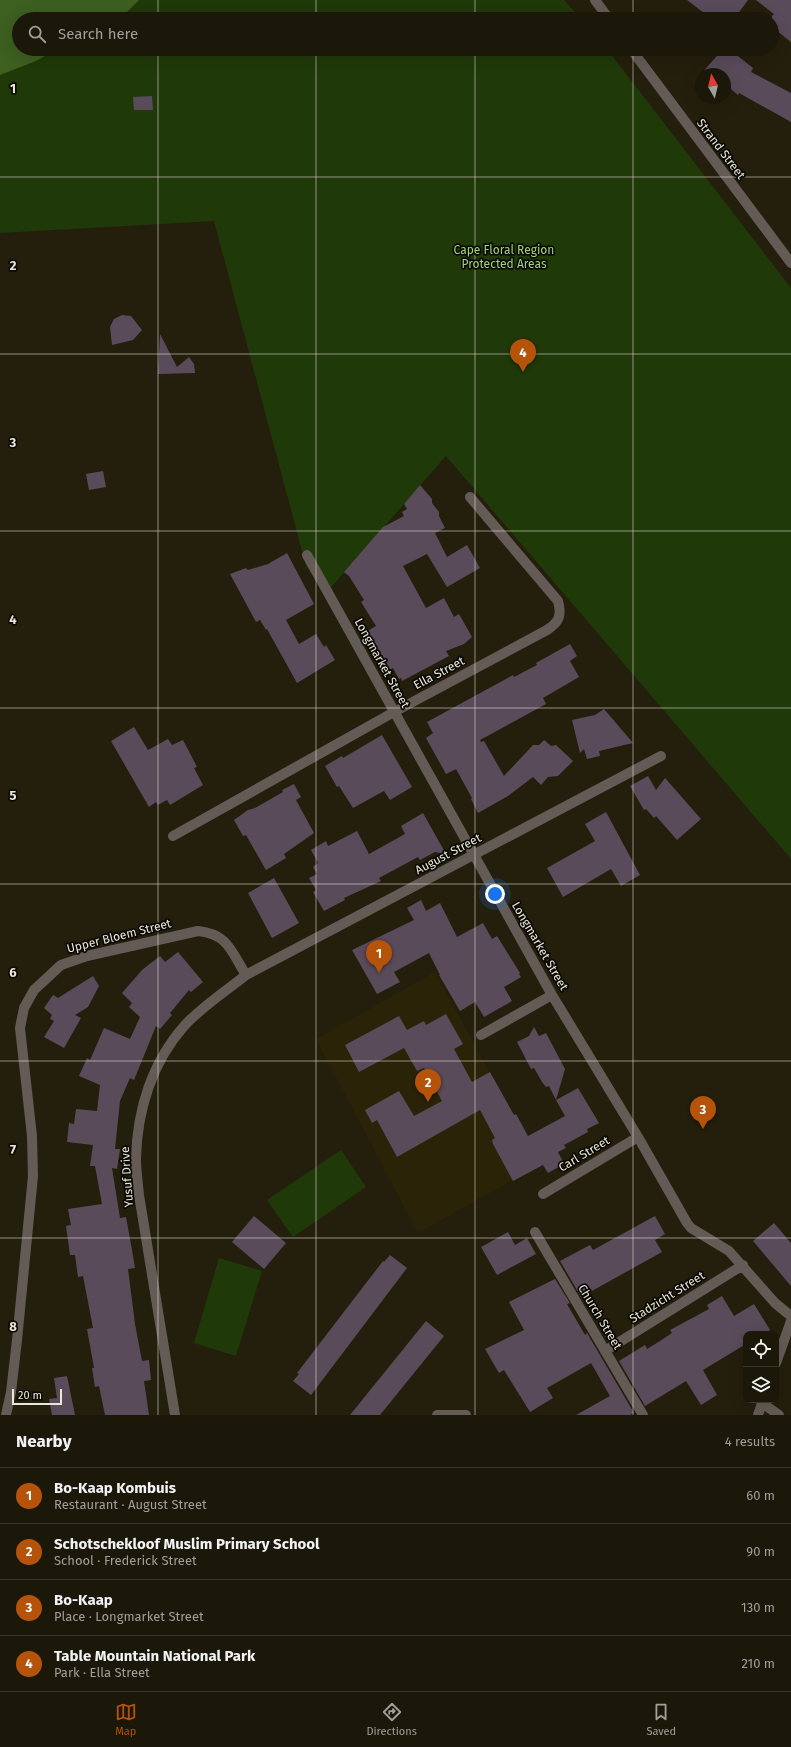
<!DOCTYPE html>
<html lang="en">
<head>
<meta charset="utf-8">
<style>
	body { margin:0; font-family:"Fira Sans",sans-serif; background:#242012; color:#f1f3f6 }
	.controls { position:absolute; right:12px; bottom:12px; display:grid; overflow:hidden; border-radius:8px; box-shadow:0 4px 16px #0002 }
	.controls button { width:36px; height:36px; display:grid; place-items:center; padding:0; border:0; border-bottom:1px solid #39362a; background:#1b1709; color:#f1f3f6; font:20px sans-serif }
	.compass { position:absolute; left:695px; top:68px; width:36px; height:36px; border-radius:50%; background:#1b1709; box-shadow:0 4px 16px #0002; rotate:352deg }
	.scale { position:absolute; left:12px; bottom:10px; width:50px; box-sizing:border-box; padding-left:4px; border:2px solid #e9e6da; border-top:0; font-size:11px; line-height:14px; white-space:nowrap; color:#e9e6da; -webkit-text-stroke:3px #0b0903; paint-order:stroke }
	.you { position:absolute; left:495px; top:894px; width:14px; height:14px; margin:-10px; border:3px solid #fff; border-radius:50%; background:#1a73e8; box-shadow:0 0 0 6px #1a73e833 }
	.badge { display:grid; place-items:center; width:26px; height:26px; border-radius:50%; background:#b45309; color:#fff; font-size:13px; font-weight:700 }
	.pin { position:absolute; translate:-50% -33px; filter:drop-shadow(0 1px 2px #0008) }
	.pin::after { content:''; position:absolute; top:21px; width:14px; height:12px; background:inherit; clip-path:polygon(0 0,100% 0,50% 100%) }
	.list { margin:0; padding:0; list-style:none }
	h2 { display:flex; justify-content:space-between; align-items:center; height:52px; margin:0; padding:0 16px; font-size:17px }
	h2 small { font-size:13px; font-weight:400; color:#a09f9c }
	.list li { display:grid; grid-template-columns:26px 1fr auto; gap:12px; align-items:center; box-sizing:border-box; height:56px; padding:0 16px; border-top:1px solid #39362a }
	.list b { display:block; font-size:15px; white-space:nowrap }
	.list p { margin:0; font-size:13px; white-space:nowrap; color:#a09f9c }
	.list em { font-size:13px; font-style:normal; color:#a09f9c }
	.icon { flex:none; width:22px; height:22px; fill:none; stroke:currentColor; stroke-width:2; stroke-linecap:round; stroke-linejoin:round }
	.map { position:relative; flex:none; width:791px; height:1415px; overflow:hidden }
	.search { position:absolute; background:#1b1709; box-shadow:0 4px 16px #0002; left:12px; right:12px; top:12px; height:44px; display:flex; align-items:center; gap:10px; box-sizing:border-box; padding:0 14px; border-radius:22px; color:#a09f9c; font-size:15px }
	.sheet { height:276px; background:#1b1709 }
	nav { display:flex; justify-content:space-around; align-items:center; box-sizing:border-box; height:56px; border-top:1px solid #39362a; background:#1b1709; font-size:11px; color:#a09f9c }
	nav a { display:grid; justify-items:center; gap:2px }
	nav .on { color:#b45309 }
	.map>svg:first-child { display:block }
	.built { fill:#2a2308 }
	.green { fill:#203909 }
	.forest { fill:#3d5f20 }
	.building { fill:#5a4b5b }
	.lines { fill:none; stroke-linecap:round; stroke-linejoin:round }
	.minor { stroke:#655b56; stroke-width:10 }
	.tertiary { stroke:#655b56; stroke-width:10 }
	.grid { fill:none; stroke:#e9e6da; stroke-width:1; stroke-opacity:0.55 }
	.labels { text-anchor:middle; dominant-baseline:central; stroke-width:3.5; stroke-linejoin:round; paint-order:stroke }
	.street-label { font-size:12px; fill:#e9e6da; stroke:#0b0903 }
	.park-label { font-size:12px; fill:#9fd279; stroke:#0b0903 }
	.grid-label { font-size:13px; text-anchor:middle; font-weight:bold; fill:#e9e6da; stroke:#0b0903; stroke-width:3.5; stroke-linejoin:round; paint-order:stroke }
</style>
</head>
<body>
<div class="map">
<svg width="791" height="1415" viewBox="0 0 791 1415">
	<rect width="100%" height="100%" fill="#241f0c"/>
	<!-- built -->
	<path class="built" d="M435,972l105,193 -122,68 -102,-194z"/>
	<!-- green -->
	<path class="green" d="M0,0h564l17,19h-562v30h588l184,239v571l-345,-403 -120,137 -20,-27 -92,-345 -214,12z
		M341,1150l25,37 -73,50 -26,-37z
		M219,1258l43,13 -26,85 -42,-13z"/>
	<!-- forest -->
	<path class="forest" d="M0,0h139l-15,15 -20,4h-85v30h38l-21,12 -36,14z"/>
	<!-- building -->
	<path class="building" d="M687,0h61l-14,19h-22z
		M756,0h35v42l-19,-15v-11l2,-2z
		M723,49h6l24,19 -2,4 40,21v29l-52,-29 -1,2 -13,-11v-10h-24z
		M152,96l1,14h-19l-1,-13z
		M122,315l9,1 11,14 -9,10 -21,5 -2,-18 4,-8z
		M160,334l17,33 12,-10 5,7 1,9 -37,1z
		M103,471l3,16 -17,3 -3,-16z
		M420,485l12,14v4l7,9v4l6,12 -10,5 12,24 20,-12 13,23 -33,19 -20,-33 -24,12 23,42 18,-10 10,19 5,-3 13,23 -8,7 -18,7 3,5 -47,25 -1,-3 -2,1 -6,-11 -5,3 -22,-39 10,-6 -15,-24 3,-2 -15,-24 -5,-4 39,-45 21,-11 -2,-4 5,-3 -3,-5z
		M287,553l27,51 -28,16 13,24 17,-10 8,13 2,-2 9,15 -38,23 -30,-54 -1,1 -6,-10 -4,2 -26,-48 16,-6 2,2 20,-6z
		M570,644l7,12 -7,5 9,16 -36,21 3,6 -66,36 1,2 3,-1 20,35 29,-31h6l5,-5 7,6 5,-1 17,16 -15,15 -10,1 -7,8 -8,-8 -25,19 -30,17 -7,-14 1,-1 -16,-29 -10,5 -20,-36 7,-5 -6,-11 86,-47 1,2 23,-12 -1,-2z
		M604,709l29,34 -34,8 1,5 -13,3 -3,-10 -4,4 -8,-33 23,-5z
		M134,727l14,23 20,-11 4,6 11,-5 14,27 -3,1 9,17 -33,20 -3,-5 -9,5 -2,-3 -7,5 -38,-66z
		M382,735l30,52 -22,13 -6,-9 -31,17 -14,-22 -2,1 -12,-21 17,-10 1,2z
		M648,776l8,14 9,-12 36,41 -24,21 -21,-24 -2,2 -8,-9 -2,1 -14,-24z
		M294,784l7,13 -5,3 18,33 -30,21 2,4 -20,12 -20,-35 -3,1 -9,-16 14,-10 7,-2 28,-16 -1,-2z
		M606,812l34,63 -19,11 -10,-17 -48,28 -16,-29 48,-27 -10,-17z
		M423,813l23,41 -11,-2 -15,8 -2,-3 -39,21 2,3 -37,17 1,2 -21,11 -11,-19 3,-2 -7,-12 8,-4 -4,-7 5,-4 -7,-13 15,-9 2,5 29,-15 12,23 36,-20 -4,-8z
		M274,878l25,45 -27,15 -24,-45z
		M421,900l5,11 14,-8 17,34 26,-14 9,16 5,-3 23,37 -1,1 2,3 -17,10 8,14 -28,16 -9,-15 -15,9 -21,-36h1l-11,-22 -35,19 6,10 -23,12 -25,-44 62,-30 -7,-12z
		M178,952l25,30 -12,10 -2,-2 -19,23 2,2 -12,14 -4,-3 -22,54 -4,-2 -10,23 -5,48h5l-3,20 -5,-1 8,50 6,-1 6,33 3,18 -7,1 7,55 7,37 7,-1 2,20 -7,1 5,34h-44l-6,-29 -4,1 -3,-19h2l-7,-39 6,-1 -10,-52 -5,1 -3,-22h-5l-4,-29 5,-1 -3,-16 34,-5 -7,-38h-5l3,-21 -26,-3 2,-19 5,1 2,-15 21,2 3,-26 -21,-9 8,-18 3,2 14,-32 26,11 10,-22 -11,-10 3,-4 -10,-10 20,-23 18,-14 5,6z
		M93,976l6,10 -11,21 -13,8 6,3 -17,30 -20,-11 10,-16 -4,-2 2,-4 -8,-7 9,-13 5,3z
		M446,1014l17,30 -9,5 18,33 18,-10 24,43 2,-1 12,22 37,-20 -9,-16 22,-12 21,35 -12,6 1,3 -24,13 2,3 -8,4 6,12 -16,9 -5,-8 -30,16 -20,-37 -1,-4 3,-2 -15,-28 -83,47 -20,-37 -5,3 -7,-13 34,-19 15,25 28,-15 -18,-33 -7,3 -13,-23 -45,24 -14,-27 54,-29 8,14 17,-9 2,4z
		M534,1027l5,9 7,-3 19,36 -9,31 -7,-14 -3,1 -4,-5 -8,-14 -3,1 -14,-27 12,-6z
		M254,1216l32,27 -22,26 -32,-27z
		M655,1216l10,18 -10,6 7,12 -81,45 -21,-36 30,-16 3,5z
		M774,1223l17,20v43l-38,-45z
		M508,1232l7,13 12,-7 9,16 -39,21 -16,-28z
		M390,1255l17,13 -96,127 -18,-14 6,-7 -2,-1 86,-112 1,1z
		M555,1279l15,24 -3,1 18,31 2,-2 47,80 -4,2h-54l34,-19 -19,-33 -44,25 6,10 -23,14 -26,-42 -5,3 -14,-24 39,-19 -15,-28z
		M722,1296l12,20 20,-12 16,26 -7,4h-17v10l-43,26 14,25 -16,10 -15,-24 -41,25 -26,-45 26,-16 2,4 13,-8 12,-8 -2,-3 39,-21 -2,-4z
		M426,1321l18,15 -64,79h-30z
		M67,1376l8,39h-23l-3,-16 8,-1 -3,-20z"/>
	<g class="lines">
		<!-- minor -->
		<path class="minor" d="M307,555l245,440 86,142 49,86 4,5 38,23 46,52 16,13
			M173,836l221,-124 153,-82c12,-8 15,-14 11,-29l-88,-104
			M481,1035l71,-40
			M543,1194l95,-57
			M535,1232l108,183
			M605,1351l138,-86
			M776,1363l15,-42
			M762,1403l17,12
			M6,1415l5,-23 6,-52 16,-164 -1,-40 -12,-108 4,-20 10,-18 27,-25 26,-9 111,-25c30,3 33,20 48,44
			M175,1415l-36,-220c-1,-12 -3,-24 -3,-36 1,-49 16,-97 49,-134 18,-19 41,-34 61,-50l415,-219
			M437,1415h29
			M758,1415l5,-15"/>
		<!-- tertiary -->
		<path class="tertiary" d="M595,0l14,19
			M631,49l160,214"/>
	</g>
	<!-- grid -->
	<path class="grid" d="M158,0v19M316,0v19M475,0v19M633,0v19M158,49v1366M316,49v1366M475,49v1366M633,49v1366M0,177h791M0,354h791M0,531h791M0,708h791M0,884h791M0,1061h791M0,1238h791"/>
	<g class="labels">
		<!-- street labels -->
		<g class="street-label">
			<text transform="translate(721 149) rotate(53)">Strand Street</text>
			<text transform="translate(382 663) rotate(61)">Longmarket Street</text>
			<text transform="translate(439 673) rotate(-28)">Ella Street</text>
			<text transform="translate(448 854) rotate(-28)">August Street</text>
			<text transform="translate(119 936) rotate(-14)">Upper Bloem Street</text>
			<text transform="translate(540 946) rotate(60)">Longmarket Street</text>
			<text transform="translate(584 1154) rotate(-31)">Carl Street</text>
			<text transform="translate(127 1177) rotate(-94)">Yusuf Drive</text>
			<text transform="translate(667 1297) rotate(-32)">Stadzicht Street</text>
			<text transform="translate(600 1317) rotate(59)">Church Street</text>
		</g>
		<!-- park labels -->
		<g class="park-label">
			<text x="504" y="250">Cape Floral Region<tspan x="504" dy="14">Protected Areas</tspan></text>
		</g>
	</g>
	<g class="grid-label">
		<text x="13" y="93">1</text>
		<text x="13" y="270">2</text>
		<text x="13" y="447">3</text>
		<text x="13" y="624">4</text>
		<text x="13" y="800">5</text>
		<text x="13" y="977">6</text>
		<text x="13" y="1154">7</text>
		<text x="13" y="1331">8</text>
	</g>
</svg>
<div class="controls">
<button><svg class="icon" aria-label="locate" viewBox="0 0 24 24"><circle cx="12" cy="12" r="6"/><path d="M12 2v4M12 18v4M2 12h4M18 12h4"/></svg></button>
<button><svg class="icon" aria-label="layers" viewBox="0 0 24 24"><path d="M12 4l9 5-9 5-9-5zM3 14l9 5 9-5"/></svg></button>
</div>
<svg class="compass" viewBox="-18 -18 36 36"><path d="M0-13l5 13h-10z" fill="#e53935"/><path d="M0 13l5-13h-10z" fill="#a09f9c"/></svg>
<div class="scale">20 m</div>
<div class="you"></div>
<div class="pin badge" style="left:379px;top:973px">1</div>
<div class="pin badge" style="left:428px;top:1102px">2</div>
<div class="pin badge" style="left:703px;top:1129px">3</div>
<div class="pin badge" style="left:523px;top:372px">4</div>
<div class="search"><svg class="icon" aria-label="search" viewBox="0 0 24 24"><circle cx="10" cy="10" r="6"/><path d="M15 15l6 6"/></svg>Search here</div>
</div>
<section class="sheet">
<h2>Nearby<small>4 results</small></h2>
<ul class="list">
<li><span class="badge">1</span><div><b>Bo-Kaap Kombuis</b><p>Restaurant · August Street</p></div><em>60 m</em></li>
<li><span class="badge">2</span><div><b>Schotschekloof Muslim Primary School</b><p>School · Frederick Street</p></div><em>90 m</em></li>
<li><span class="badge">3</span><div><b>Bo-Kaap</b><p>Place · Longmarket Street</p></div><em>130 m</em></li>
<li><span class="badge">4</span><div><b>Table Mountain National Park</b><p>Park · Ella Street</p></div><em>210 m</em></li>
</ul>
</section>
<nav>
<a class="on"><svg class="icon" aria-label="map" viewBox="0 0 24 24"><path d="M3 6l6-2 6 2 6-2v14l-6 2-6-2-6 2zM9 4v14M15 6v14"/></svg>Map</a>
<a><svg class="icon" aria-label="directions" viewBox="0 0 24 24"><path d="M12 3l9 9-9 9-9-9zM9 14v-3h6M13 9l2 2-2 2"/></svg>Directions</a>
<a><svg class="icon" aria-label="saved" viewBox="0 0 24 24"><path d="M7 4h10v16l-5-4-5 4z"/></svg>Saved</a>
</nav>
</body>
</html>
